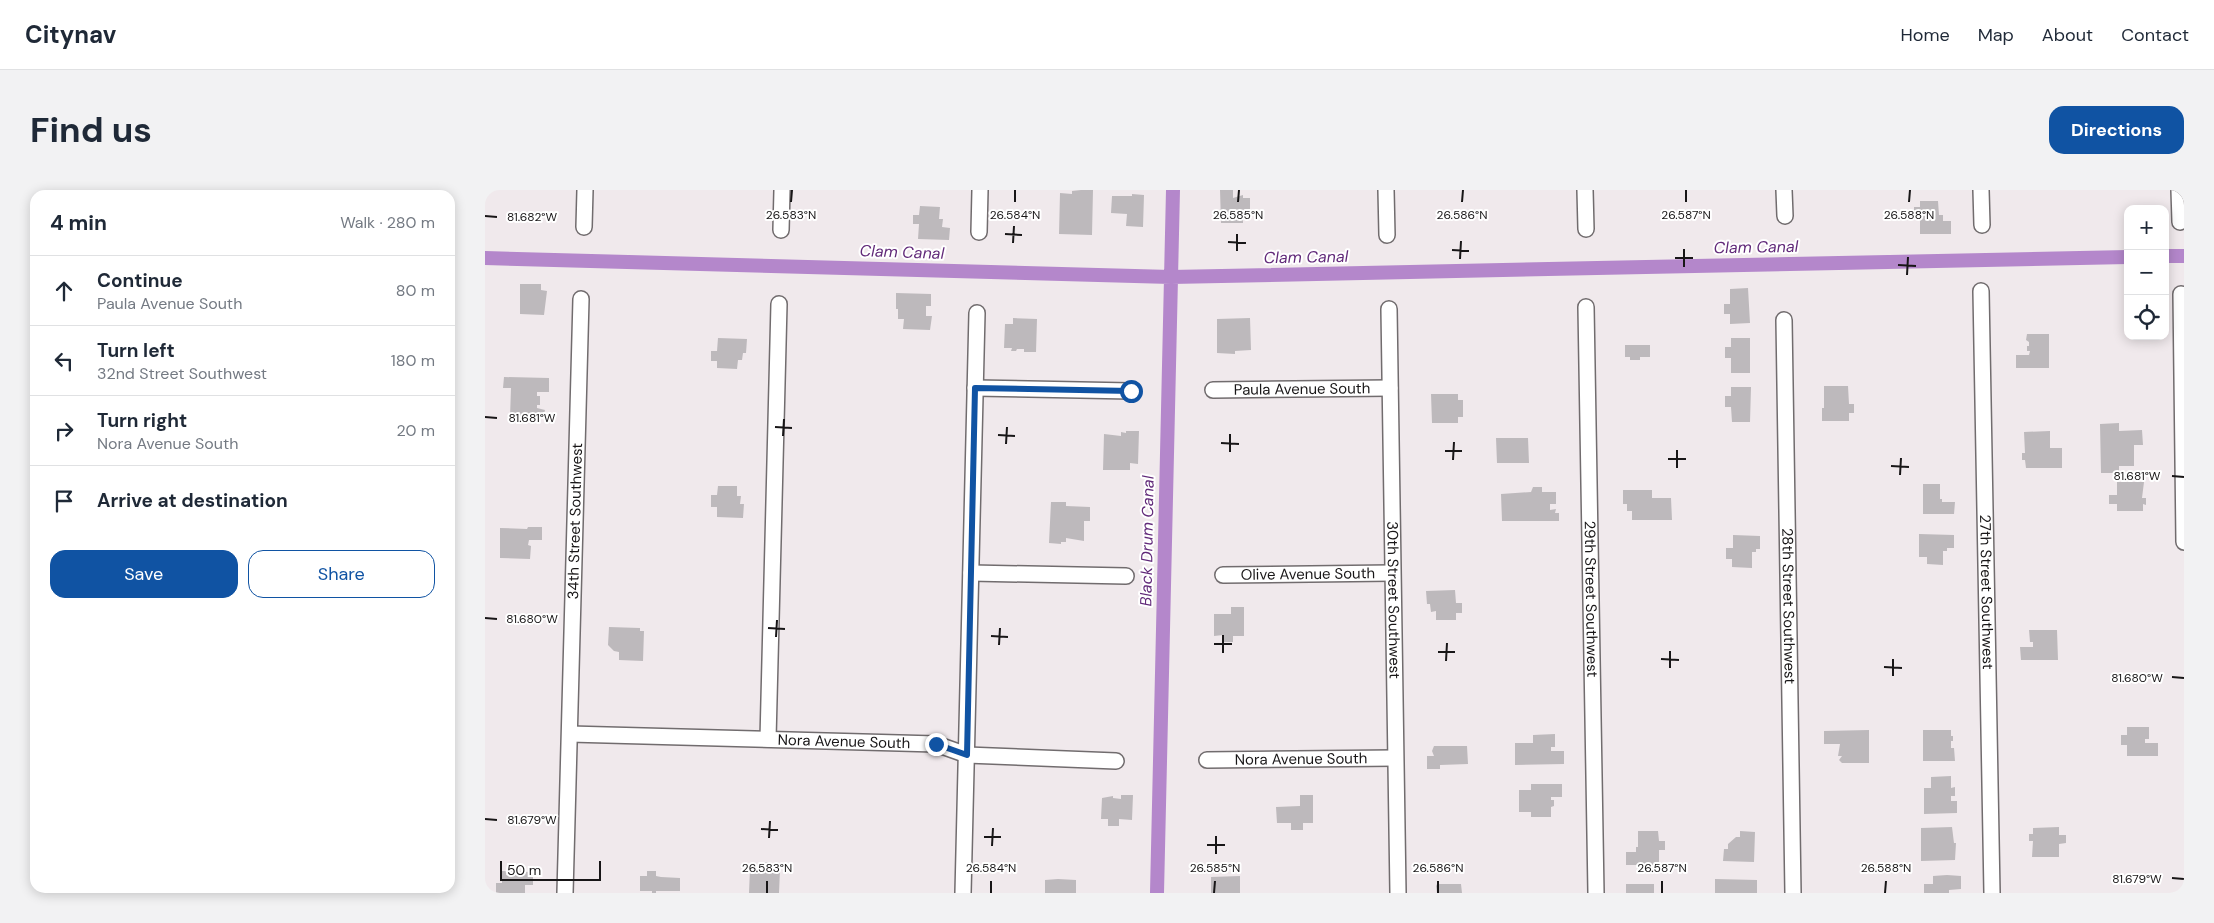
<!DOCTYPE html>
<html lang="en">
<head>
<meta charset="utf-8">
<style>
	body { margin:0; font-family:"DM Sans",sans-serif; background:#f2f2f3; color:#1f2937 }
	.controls { position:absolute; right:15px; top:15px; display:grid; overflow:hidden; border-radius:10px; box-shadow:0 2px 12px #0003 }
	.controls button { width:45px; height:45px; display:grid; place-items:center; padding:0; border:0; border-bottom:1px solid #e0e1e3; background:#fff; color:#1f2937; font:25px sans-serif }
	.scale { position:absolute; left:15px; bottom:12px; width:101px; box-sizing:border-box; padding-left:5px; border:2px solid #181617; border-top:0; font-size:14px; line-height:18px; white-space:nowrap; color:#181617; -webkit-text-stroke:4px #fff; paint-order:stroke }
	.stop { position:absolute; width:15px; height:15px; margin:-11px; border:4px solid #1053a3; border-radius:50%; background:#fff }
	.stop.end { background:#1053a3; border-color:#fff; box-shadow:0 1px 5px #0008 }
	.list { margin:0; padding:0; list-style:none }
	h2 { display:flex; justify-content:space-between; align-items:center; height:65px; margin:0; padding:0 20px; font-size:21px }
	h2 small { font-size:16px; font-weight:400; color:#747a83 }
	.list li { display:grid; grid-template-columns:32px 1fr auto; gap:15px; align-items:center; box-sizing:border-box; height:70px; padding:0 20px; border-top:1px solid #e0e1e3 }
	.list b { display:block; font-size:19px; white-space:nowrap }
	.list p { margin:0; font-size:16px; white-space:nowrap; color:#747a83 }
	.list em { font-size:16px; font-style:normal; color:#747a83 }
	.actions { display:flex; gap:10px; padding:15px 20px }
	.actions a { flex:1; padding:11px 0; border:1px solid #1053a3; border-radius:15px; text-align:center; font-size:18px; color:#1053a3 }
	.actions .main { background:#1053a3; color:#fff }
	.icon { flex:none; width:28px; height:28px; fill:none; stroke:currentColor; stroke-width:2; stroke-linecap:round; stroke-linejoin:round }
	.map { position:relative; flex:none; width:1699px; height:703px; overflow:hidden; border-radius:15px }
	header { display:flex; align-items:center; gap:30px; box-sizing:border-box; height:70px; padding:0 25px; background:#fff; border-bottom:1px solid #e0e1e3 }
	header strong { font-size:24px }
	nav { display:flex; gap:28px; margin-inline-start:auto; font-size:18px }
	.intro { display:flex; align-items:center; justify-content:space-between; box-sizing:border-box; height:120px; padding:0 30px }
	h1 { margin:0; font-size:35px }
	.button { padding:12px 22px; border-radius:15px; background:#1053a3; color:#fff; font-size:18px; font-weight:700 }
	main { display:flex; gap:30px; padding:0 30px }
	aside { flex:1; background:#fff; border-radius:15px; box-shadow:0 2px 12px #0003 }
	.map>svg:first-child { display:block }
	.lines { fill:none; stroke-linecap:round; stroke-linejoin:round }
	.canal { stroke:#b487cb; stroke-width:14 }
	.building { fill:#bdb9bc }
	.minor-casing { stroke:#716c6e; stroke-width:18 }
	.minor { stroke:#fff; stroke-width:15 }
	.route { stroke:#1053a3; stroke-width:6 }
	.ticks { fill:none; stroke:#181617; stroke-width:2 }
	.labels { text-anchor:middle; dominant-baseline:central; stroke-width:4; stroke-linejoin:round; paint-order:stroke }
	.street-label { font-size:15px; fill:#181617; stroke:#fff }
	.water-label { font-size:16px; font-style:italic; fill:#612979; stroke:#fff }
	.ticks-label { font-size:12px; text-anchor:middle; fill:#181617; stroke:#fff; stroke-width:4; stroke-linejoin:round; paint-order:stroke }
</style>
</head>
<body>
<header>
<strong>Citynav</strong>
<nav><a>Home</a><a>Map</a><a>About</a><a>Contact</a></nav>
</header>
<div class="intro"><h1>Find us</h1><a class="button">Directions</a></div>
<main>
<aside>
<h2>4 min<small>Walk · 280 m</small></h2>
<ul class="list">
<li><svg class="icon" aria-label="ahead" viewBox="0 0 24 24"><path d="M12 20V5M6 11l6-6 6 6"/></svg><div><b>Continue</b><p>Paula Avenue South</p></div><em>80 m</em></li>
<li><svg class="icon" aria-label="left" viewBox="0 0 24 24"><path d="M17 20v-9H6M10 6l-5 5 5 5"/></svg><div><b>Turn left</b><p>32nd Street Southwest</p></div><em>180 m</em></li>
<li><svg class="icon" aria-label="right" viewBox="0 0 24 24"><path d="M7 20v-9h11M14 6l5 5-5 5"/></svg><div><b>Turn right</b><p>Nora Avenue South</p></div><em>20 m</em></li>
<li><svg class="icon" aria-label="arrive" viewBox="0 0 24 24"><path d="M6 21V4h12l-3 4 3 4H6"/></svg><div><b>Arrive at destination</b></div></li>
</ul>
<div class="actions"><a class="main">Save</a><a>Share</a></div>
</aside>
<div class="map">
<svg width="1699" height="703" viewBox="0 0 1699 703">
	<rect width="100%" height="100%" fill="#f0e9ec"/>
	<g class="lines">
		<!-- canal -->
		<path class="canal" d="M1680,66h19
			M0,68l686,19 957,-20
			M672,703l16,-703"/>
	</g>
	<!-- building -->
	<path class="building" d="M596,0h12l-1,45 -33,-1 1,-41 12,1v-3z
		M735,0h13v8l10,-3v3h7v19h-7v6h-22z
		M647,4l12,1 -1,32 -17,-1 1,-12 -16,-1 1,-17h20z
		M1435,11h18l1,14h4v6h8v13h-31v-18h-6v-9h6z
		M435,16l20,1 -1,12h4l-1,8 8,1 -1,12 -31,-1 1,-15h-6v-9h6z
		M35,94h21v6l6,1 -3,24 -24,-1z
		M1263,98l2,35 -20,1v-10h-6v-10h6v-15z
		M411,103l35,1v12h-5v10h6l-2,14 -27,-1 1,-10h-6v-10h-2z
		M528,128l24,1 -1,33h-12v-3h-7l-1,2h-5l1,-3h-8l1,-24h8z
		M765,128l1,32 -16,1v3l-18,-1v-34z
		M1542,144h22v34h-33v-13h13l1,-4h-3v-5h2v-4l-3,-2z
		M233,148l29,1 -1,14h-3l-1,7h-4l-1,9 -20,-1v-7h-6v-10h6z
		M1246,148h19v35h-19v-15h-6v-11h6z
		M1140,155h25v12h-10v3h-10v-3h-5z
		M19,187l45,1v14h-12v4h3v9h-3v3l8,2 -2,8 -33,-1 1,-29h-8z
		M1339,196h24l1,18h5v9h-5v8h-27v-13h2z
		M1246,197h20l-1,35h-18l-1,-15h-6v-11h6z
		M946,204h27v6h5v17h-5v6h-26z
		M1634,233v8l23,-1 1,15h-9v21h-15v7h-18l-1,-49z
		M641,241h13l-1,33 -8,-1v7h-27l1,-36 17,2v-4l5,1z
		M1565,241v17h12v20h-36l-1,-8h-3v-7h3l-1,-21z
		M1011,248h32l1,25h-32z
		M1632,292h27l-2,16h4v7l-3,-1v7h-26v-7h-8v-9h8z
		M1438,294h17v15h2v3h13l-1,12h-31z
		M233,296h19v10h4l-1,8h4l-1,14 -26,-1v-10h-6v-12h6z
		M1048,297h9v5h14v12h-6v6l6,-1 -1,4h4v8h-57l-1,-27 30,-2z
		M1138,300h29v8h19l1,22h-40v-9h-5v-7h-4z
		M566,312h15v4l24,1v14h-6v20l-18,-3v4h-5v2l-12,-1z
		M43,337h14v13h-13l-1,5 3,1 -1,13 -30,-1v-30l27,1z
		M1434,344l35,1v13h-7v3h-4v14l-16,-1v-7h-8z
		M1248,345l27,1v13h-4v3h-4v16l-20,-1v-8h-6v-11h7z
		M970,400l1,13h6v10h-6v7h-20v-9l-5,1 -1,-8h-3l-1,-13z
		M746,417h13v29h-11v6h-10v-7l-9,1v-22h17z
		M124,437l31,1v3h4l-1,30 -24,-1v-8l-5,-1 -6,-6z
		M1544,440h28l1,30h-37l-1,-13h13v-5h-3z
		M1642,537h22v12h-4v4h13v13h-31v-11h-6v-10h6z
		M1384,540v33h-27l-3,-3 3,-4h-4l2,-12h-16v-13z
		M1438,540h28v6h2v5h-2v7h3l1,13h-32z
		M1070,544v13h-4v4h13v13l-49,1v-22h18v-8z
		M949,556h33l1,18 -28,1v4h-13v-13h7l-2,-5z
		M1466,586v12l4,-1v9h-4v5h6v12l-33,1v-26h7v-11z
		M1046,594h31v13h-11v3h3v6l-3,1v10h-20v-5h-12v-22h12z
		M636,605h12l-1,25 -13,-1v7h-11v-7h-7l1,-21 11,-2v2l8,1z
		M815,605h13v28h-10v7h-12v-7h-14l-1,-16 24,-1z
		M1467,637l2,16h2l-1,17 -34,1v-33z
		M1574,637v8h7v8l-7,1v13h-27l1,-16h-4v-7h4v-6z
		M1153,641h20l1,10h6v9h-6v15h-33v-13h10v-5h2z
		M1255,641l15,1 -1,30 -31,-1 1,-12h4v-5l8,-7h4z
		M279,672l8,1v7h8l-1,23h-30l1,-24 13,1z
		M17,681l31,1v13h-8v8h-29v-10h6z
		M162,681h9v5l5,1 19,1v13h-24v2h-4v-2h-12v-15h7z
		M1462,685l14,1v13l-12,1v3h-25v-9h9v-8z
		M755,686v17h-29v-16z
		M573,689l18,1v13h-31v-13z
		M1230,689l42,1v13h-42z
		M952,694h24l1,9h-25l-1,-7z
		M1141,694h28v9h-28z"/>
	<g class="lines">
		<!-- minor casing -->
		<g class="minor-casing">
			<g id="minor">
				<path d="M901,0l1,45"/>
				<path d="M1100,0l1,39"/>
				<path d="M1299,0l1,26"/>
				<path d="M1496,0l1,35"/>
				<path d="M1694,0l1,32"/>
				<path d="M99,37l1,-37"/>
				<path d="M296,40l1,-40"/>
				<path d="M494,42l1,-42"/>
				<path id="s1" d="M1496,101l11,602"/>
				<path d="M1696,104l3,248"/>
				<path id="s2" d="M1101,117l10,586"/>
				<path id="s3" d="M904,119l9,584"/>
				<path id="s4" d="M1299,130l9,573"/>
				<path d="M490,198l156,3"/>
				<path id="s5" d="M728,200l177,-2"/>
				<path d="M486,383l155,3"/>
				<path id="s6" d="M738,385l169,-2"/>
				<path id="s7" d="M85,544l366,10 31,11 149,6"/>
				<path d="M283,549l11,-435"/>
				<path id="s8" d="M722,570l188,-2"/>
				<path id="s9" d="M80,703l16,-594"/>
				<path d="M478,703l14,-580"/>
			</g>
		</g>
		<!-- minor -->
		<use href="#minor" class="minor"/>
	</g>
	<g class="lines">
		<!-- route -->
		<path class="route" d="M451,554l31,11 8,-367 156,3"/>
	</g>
	<!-- ticks -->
	<path class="ticks" d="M306,12l1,-12M530,12v-12M753,12l1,-12M977,12l1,-12M1201,12v-12M1424,12l1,-12M0,26l12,1M520,44l17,1M743,52l18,1M528,53l1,-17M967,60l17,1M752,61v-17M1190,68h18M975,69l1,-18M1413,75l18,1M1199,77v-18M1422,85l1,-18M0,227l12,1M290,237l17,1M513,245l17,1M298,246l1,-17M736,253l18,1M521,254l1,-17M960,261h17M745,262v-18M1183,269h18M968,270l1,-18M1406,276l18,1M1192,278v-18M1415,285l1,-17M1687,286l12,1M0,428l12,1M283,438l17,1M506,446l17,1M291,447l1,-17M729,454h18M514,455l1,-17M953,462h17M738,463v-18M1176,469l18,1M961,471l1,-18M1399,477l18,1M1185,478v-17M1408,486v-17M1687,487l12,1M0,629l12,1M276,639l17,1M499,647h17M284,648l1,-17M722,655h18M507,656l1,-18M731,664v-18M1687,688l12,1M282,703v-12M506,703v-12M729,703l1,-12M953,703v-12M1177,703v-12M1400,703l1,-12"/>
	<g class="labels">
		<!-- street labels -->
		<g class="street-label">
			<text stroke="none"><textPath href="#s5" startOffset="89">Paula Avenue South</textPath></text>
			<text stroke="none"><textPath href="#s9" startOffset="372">34th Street Southwest</textPath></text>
			<text stroke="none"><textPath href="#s6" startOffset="85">Olive Avenue South</textPath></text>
			<text stroke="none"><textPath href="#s1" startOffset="301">27th Street Southwest</textPath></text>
			<text stroke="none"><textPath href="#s2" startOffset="292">29th Street Southwest</textPath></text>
			<text stroke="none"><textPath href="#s3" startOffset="291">30th Street Southwest</textPath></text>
			<text stroke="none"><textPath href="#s4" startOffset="286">28th Street Southwest</textPath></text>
			<text stroke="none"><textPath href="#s7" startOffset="274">Nora Avenue South</textPath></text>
			<text stroke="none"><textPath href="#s8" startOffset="94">Nora Avenue South</textPath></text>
		</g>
		<!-- water labels -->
		<g class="water-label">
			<text transform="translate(1271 57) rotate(-1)">Clam Canal</text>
			<text transform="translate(417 62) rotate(2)">Clam Canal</text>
			<text transform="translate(821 67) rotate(-1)">Clam Canal</text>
			<text transform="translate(662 351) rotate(-89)">Black Drum Canal</text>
		</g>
	</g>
	<g class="ticks-label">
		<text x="306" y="29">26.583°N</text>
		<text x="530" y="29">26.584°N</text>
		<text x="753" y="29">26.585°N</text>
		<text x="977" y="29">26.586°N</text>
		<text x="1201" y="29">26.587°N</text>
		<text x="1424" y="29">26.588°N</text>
		<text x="47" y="31">81.682°W</text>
		<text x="47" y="232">81.681°W</text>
		<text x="1652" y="290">81.681°W</text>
		<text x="47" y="433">81.680°W</text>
		<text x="1652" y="492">81.680°W</text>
		<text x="47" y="634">81.679°W</text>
		<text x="282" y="682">26.583°N</text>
		<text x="506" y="682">26.584°N</text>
		<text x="730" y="682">26.585°N</text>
		<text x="953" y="682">26.586°N</text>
		<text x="1177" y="682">26.587°N</text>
		<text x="1401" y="682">26.588°N</text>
		<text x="1652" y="693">81.679°W</text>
	</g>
</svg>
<div class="controls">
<button>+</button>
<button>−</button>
<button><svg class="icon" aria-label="locate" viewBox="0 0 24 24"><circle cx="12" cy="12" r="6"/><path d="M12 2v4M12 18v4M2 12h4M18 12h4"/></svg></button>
</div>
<div class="scale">50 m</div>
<div class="stop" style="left:646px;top:201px"></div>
<div class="stop end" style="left:451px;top:554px"></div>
</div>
</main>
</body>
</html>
